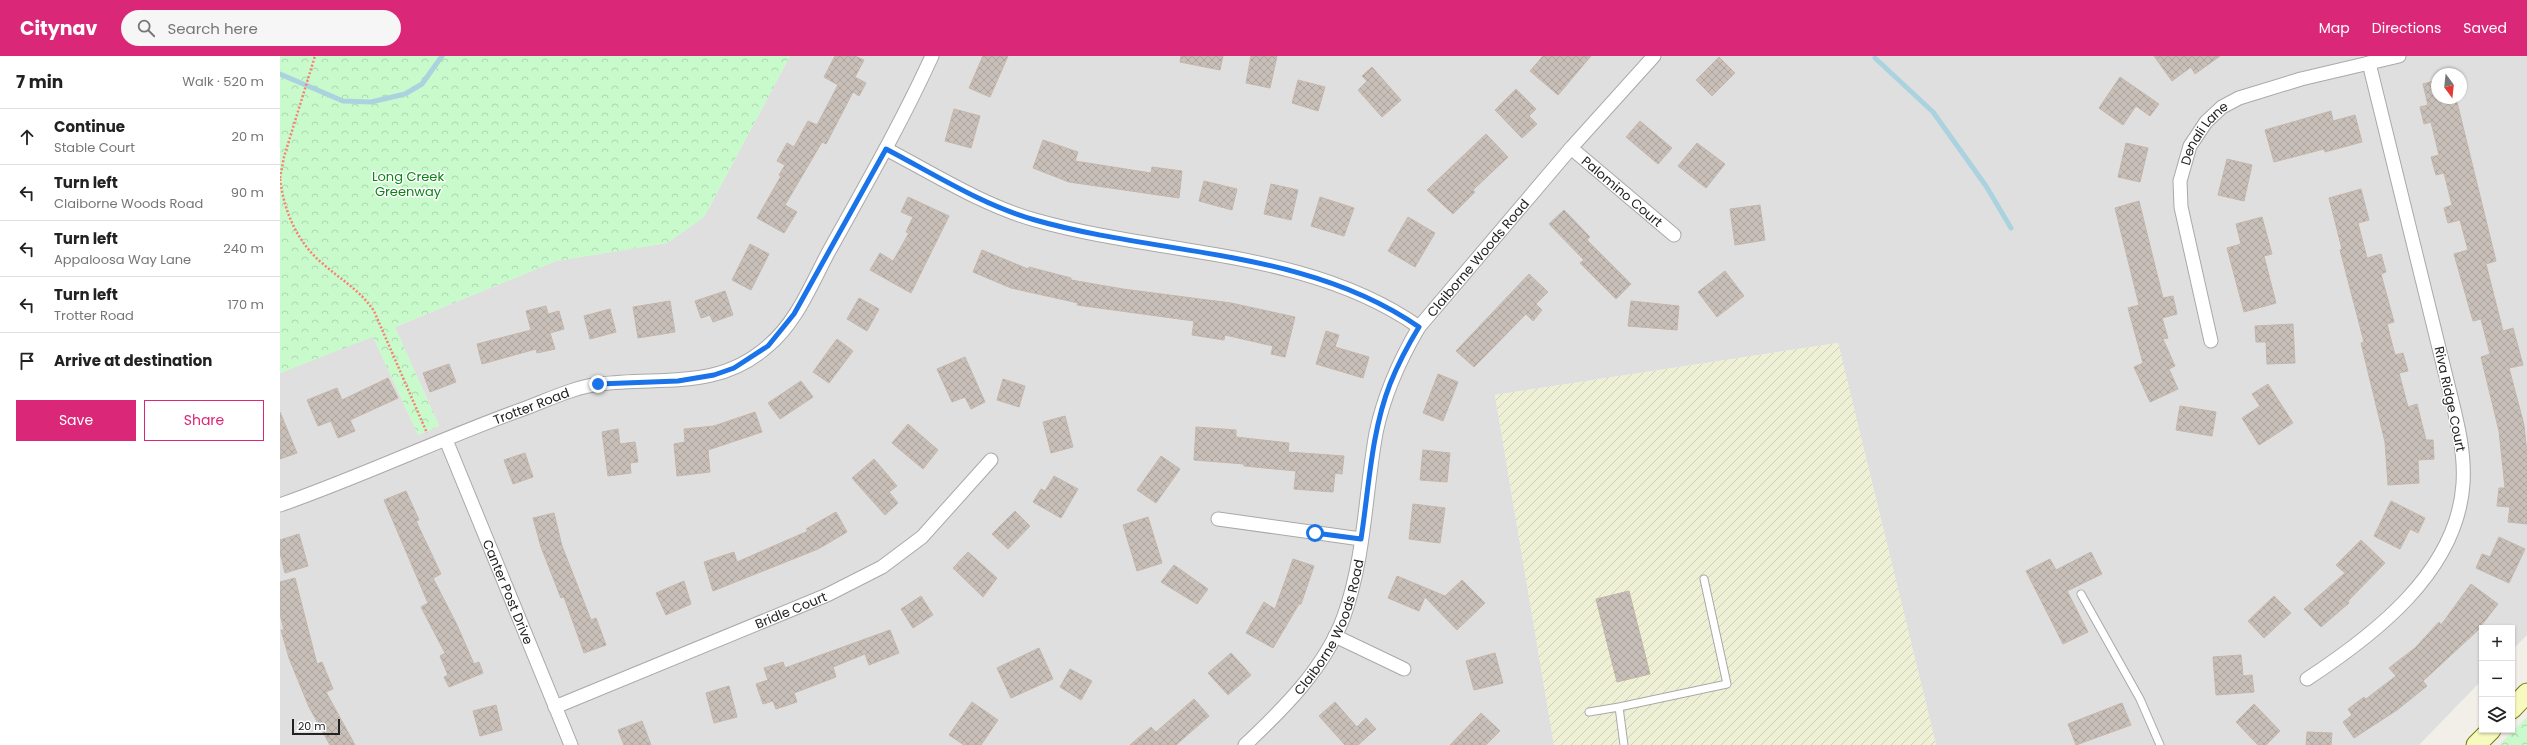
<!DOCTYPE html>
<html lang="en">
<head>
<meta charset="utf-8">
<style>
	body { margin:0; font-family:Poppins,sans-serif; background:#f6f6f6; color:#222 }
	.controls { position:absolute; right:12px; bottom:12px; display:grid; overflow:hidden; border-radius:0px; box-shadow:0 1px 3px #0004 }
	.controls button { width:36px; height:36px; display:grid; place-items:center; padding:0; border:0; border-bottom:1px solid #e0e0e0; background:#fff; color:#222; font:20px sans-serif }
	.compass { position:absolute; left:2151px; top:12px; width:36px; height:36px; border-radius:50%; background:#fff; box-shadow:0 1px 3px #0004; rotate:165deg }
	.scale { position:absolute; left:12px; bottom:10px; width:48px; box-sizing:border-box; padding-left:4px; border:2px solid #222; border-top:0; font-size:11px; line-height:14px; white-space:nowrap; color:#222; -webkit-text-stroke:3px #fff; paint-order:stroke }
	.stop { position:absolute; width:12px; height:12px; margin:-9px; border:3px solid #1a73e8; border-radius:50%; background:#fff }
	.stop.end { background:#1a73e8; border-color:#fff; box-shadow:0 1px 4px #0008 }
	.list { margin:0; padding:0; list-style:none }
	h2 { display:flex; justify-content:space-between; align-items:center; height:52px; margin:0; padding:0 16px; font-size:17px }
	h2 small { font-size:13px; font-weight:400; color:#767676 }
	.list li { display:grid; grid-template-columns:26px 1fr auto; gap:12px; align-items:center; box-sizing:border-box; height:56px; padding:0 16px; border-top:1px solid #e0e0e0 }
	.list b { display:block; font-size:15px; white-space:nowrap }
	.list p { margin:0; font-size:13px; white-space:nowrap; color:#767676 }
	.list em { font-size:13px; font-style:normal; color:#767676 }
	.actions { display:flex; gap:8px; padding:12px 16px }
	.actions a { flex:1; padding:9px 0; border:1px solid #db2777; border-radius:0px; text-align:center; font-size:14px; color:#db2777 }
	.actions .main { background:#db2777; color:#fff }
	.icon { flex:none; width:22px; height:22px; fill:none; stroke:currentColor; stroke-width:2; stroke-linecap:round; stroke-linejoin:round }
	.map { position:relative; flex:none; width:2247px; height:689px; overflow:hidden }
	header { display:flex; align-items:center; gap:24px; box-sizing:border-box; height:56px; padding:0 20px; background:#db2777; color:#fff }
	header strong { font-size:19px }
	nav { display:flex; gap:22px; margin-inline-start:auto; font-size:14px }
	.search { width:280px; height:36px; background:#f6f6f6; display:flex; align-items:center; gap:10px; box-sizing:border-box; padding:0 14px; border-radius:22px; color:#767676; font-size:15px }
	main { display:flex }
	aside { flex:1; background:#fff }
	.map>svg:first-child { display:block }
	.residential { fill:#e0dfdf; fill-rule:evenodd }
	.farmland { fill:url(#farmland-furrows) }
	.park { fill:url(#park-crowns) }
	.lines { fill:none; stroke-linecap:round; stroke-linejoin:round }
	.stream { stroke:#aad3df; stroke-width:5 }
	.building { fill:url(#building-cross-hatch); stroke:#c4b6ab }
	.service-casing { stroke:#a9a9a9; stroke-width:9 }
	.minor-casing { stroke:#a9a9a9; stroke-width:15 }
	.secondary-casing { stroke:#707d05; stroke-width:21 }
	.path { stroke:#fa8072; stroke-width:2.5; stroke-dasharray:2 2; stroke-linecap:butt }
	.service { stroke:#fff; stroke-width:7 }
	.minor { stroke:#fff; stroke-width:13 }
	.secondary { stroke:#f7fabf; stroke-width:19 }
	.route { stroke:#1a73e8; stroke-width:5 }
	.labels { text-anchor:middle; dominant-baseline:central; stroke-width:3; stroke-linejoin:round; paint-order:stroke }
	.street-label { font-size:13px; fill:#222; stroke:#fff }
	.park-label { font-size:13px; fill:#0c8416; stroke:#fff }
</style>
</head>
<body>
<header>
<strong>Citynav</strong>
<div class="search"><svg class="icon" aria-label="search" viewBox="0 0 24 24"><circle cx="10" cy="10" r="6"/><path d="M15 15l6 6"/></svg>Search here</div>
<nav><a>Map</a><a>Directions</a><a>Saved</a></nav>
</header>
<main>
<aside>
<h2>7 min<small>Walk · 520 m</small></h2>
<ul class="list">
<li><svg class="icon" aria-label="ahead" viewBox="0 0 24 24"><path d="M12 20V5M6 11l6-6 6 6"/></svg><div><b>Continue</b><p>Stable Court</p></div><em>20 m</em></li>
<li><svg class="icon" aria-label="left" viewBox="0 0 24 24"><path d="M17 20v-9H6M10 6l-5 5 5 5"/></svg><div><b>Turn left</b><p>Claiborne Woods Road</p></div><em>90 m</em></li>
<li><svg class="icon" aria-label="left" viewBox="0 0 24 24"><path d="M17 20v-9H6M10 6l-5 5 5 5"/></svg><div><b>Turn left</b><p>Appaloosa Way Lane</p></div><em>240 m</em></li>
<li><svg class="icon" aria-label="left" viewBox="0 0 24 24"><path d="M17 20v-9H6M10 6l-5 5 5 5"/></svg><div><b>Turn left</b><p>Trotter Road</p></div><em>170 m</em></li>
<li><svg class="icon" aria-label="arrive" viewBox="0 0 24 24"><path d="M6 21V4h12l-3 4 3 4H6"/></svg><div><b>Arrive at destination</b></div></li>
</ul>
<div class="actions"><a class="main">Save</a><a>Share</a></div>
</aside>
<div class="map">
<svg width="2247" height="689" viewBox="0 0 2247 689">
	<defs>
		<pattern id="farmland-furrows" width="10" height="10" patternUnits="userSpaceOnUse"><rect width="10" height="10" fill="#eef0d5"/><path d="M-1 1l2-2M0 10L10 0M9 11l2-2" fill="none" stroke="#ccceb7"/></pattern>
		<pattern id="park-crowns" width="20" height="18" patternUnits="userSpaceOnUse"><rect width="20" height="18" fill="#c8facc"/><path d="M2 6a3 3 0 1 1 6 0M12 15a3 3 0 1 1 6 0" fill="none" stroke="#acd6af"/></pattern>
		<pattern id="building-cross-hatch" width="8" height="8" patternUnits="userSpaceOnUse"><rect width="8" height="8" fill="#c7bfb8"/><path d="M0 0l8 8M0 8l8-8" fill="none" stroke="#aba49e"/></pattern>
	</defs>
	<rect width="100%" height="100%" fill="#f2efe9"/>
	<!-- residential -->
	<path class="residential" d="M510,0h1737v579l-15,15v-22h-30v52l-63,65h-483l-98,-402 -343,52 59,350h-1274v-372l93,-37 45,99 21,-9 -44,-99 161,-66 111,-18 37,-26zM2157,18h24v24h-24z"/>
	<!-- farmland -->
	<path class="farmland" d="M1558,287l98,402h-382l-59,-350z"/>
	<!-- park -->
	<path class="park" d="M0,0h510l-86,161 -37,26 -111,18 -161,66 44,99 -21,9 -45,-98 -93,36z
		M2247,661v28h-28z"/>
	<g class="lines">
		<!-- stream -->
		<path class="stream" d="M1595,2l58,54 53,74 25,42
			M0,18l63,27 28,1 34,-8 17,-10 20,-28"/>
	</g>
	<!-- building -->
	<path class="building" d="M555,0h20l9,4 -9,17 11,6 -7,13 -6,-4 -27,52 -4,-2 -37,63 12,7 -13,21 -27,-15 24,-42 -2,-1 6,-10 -8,-4 10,-18 7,4 14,-26 9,4 21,-40 -14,-8z
		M703,0h25l-18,41 -21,-9z
		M901,0h42l-3,14 -40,-8z
		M971,0h26l-7,32 -24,-5z
		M1263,0h48l-33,39 -28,-24z
		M1874,0h66l-25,18 -4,-7 -19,14z
		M1439,1l16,16 -23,23 -16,-16z
		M1092,11l29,33 -19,17 -24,-27 9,-9 -5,-5z
		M1840,21l39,27 -9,12 -14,-10 -13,19 -24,-17z
		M1018,24l27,7 -7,24 -26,-8z
		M2157,24v18h19l40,163 -10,3 17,67 10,-3 10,37 -14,3 15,57 3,29v70l-19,-2 2,-15 -13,-1 2,-18h6l-6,-57 -18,-74 9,-3 -9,-35 -8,2 -19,-67 14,-4 -8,-30 -12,3 -4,-15 8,-3 -8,-32 -8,2 -5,-18 8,-2 -8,-33 -7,2 -4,-17 8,-2 -5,-21z
		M1236,33l20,20 -7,7 8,8 -15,14 -27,-28z
		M674,53l26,7 -9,32 -26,-7z
		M2051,55l2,10 22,-6 7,27 -37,10 -1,-3 -50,13 -9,-32z
		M1360,65l32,27 -14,16 -32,-27z
		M1206,78l22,23 -35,33 2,2 -22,22 -26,-24z
		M763,84l35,12 -3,9 76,12 1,-6 30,4 -3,27 -110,-16 -36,-14z
		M1417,87l28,21 -19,24 -28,-22z
		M1846,87l22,5 -8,34 -22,-5z
		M1947,103l25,6 -8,36 -26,-6z
		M924,125l33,8 -5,21 -33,-9z
		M991,128l27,6 -7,30 -27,-6z
		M2081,133l8,31 -11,3 9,35 14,-4 5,18 -5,2 13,48 -7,2 8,31 8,-2 5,18 -9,2 9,34 9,-3 9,36h7l1,19 -16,1 1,23 -31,2 -3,-43 -24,-99 3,-1 -24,-92 2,-1 -13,-51z
		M628,141l41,19 -38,77 -41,-23 10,-17 13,8 16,-28 -3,-1 7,-15 -12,-5z
		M1040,141l34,11 -10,28 -33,-10z
		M1859,145l24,97 10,-2 4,18 -15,4 6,20 -5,1 12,27 -6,3 9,20 -28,13 -16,-35 9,-4 -15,-55 11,-3 -24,-97z
		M1480,149l5,35 -30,5 -5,-36z
		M1284,154l26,27 -3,3 44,44 -15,15 -36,-36 4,-3 -35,-36z
		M1128,161l27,16 -20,34 -27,-16z
		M1982,161l10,37 -8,2 12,47 -32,9 -17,-64 14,-4 -5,-20z
		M470,188l19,10 -18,36 -19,-10z
		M702,194l46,19 1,-2 42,11v2l52,9 108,14 64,14 -10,40 -14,-3 2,-8 -48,-11 -1,5 -32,-5 2,-14 -117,-16 1,-2 -67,-15 -38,-16z
		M1445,215l19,25 -27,21 -19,-25z
		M1249,218l19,18 -12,12 6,6 -9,11 -7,-7 -52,53 -18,-16z
		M445,235l8,24 -20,7 -3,-7 -9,3 -6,-17z
		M579,242l20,11 -12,22 -20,-12z
		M390,245l5,31 -37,6 -5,-31z
		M1351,245l48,5 -2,24 -49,-4z
		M266,250l2,8 11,-3 5,18 -14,4 5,16 -18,4 -1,-4 -54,15 -5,-20 54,-14 -5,-19z
		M330,253l6,23 -26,7 -6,-23z
		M2013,268l2,39 -28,1 -1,-22h-10l-1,-16z
		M1046,275l13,4 -4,12 34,10 -6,21 -47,-14z
		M557,283l16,12 -24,32 -16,-11z
		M685,301l20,45 -14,7 -6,-12 -13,5 -15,-33z
		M169,308l7,18 -26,10 -7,-19z
		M1158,318l20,8 -15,39 -20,-8z
		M108,322l10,20 -48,22 5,11 -17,7 -7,-17 -13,5 -11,-26 30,-12 5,12z
		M723,323l22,7 -6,21 -22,-7z
		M521,325l12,16 -33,22 -12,-16z
		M1988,328l25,39 -34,22 -17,-27 18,-12 -8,-12z
		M1900,350l36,6 -4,24 -36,-6z
		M0,356l17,41 -17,6z
		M475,356l7,20 -54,18 2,22 -33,4 -3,-32 11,-2 -1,-13 30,-3z
		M785,360l8,31 -22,6 -8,-31z
		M628,368l30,26 -15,19 -31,-26z
		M916,371l40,3v7l53,6 -1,9 56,4 -2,18 -7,-1 -2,19 -39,-3 2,-18 -52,-5v-2l-50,-4z
		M338,373l2,15 15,-2 3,20 -8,1 1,10 -23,3 -6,-44z
		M1143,394l27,3 -3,29 -27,-2z
		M245,397l8,24 -20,7 -9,-24z
		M881,400l19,13 -24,34 -19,-13z
		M594,403l23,27 -8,6 9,11 -13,12 -33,-37z
		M774,420l24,13 -17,29 -28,-16 8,-13 4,2z
		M126,435l13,29 -3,1 25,53 -8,4 24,47 17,39 5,-2 4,11 -34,14 -5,-10 4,-2 -8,-19 5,-3 -24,-46 7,-4 -44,-103z
		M2111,445l34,17 -7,15 -8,-4 -10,20 -26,-13z
		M1133,448l32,4 -5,35 -31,-4z
		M735,455l15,15 -22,23 -16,-15z
		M556,456l11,20 -29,17 -105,42 -9,-29 30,-10 3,10 71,-31 -2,-2z
		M274,457l8,33 29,74 5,-2 10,27 -22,8 -20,-56 -3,1 -20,-51 -8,-29z
		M868,461l14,46 -25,8 -14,-46z
		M19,478l9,32 -23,7 -5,-20v-13z
		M2219,481l26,12 -16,34 -33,-15 6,-14 8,3z
		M2081,484l24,23 -37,38 1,2 -28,24 -17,-18 41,-36 -9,-8z
		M688,496l29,26 -14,19 -30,-29z
		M1811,496l11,22 -35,17 21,41 -25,12 -37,-73 24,-12 6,11z
		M1013,503l21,7 -13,38h-2l-26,44 -27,-15 18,-31 11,7z
		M894,509l34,24 -11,15 -36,-22z
		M1117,520l48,20 17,-16 23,23 -28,27 -32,-33 -6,14 -31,-13z
		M15,522l22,86 5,-2 11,27 -7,3 29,53h-25l-21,-38 -20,-49 -8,-28h3l-4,-16v-32z
		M404,525l7,23 -25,11 -10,-22z
		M2191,528l27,20 -21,27 -54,50 4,5 -30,24 -43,28 -11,-16 9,-7 -4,-6 16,-12 2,2 30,-23 -7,-8 26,-20 24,-26 2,3z
		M1349,535l21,83 -33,8 -21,-83z
		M641,540l12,19 -20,13 -12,-19z
		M1994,540l17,17 -27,25 -16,-17z
		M610,574l9,23 -30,12 -4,-11 -32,13 3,10 -42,16 3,9 -21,7 -3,-8 -10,3 -7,-20 12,-4 -4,-12 19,-6 2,6z
		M759,592l14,31 -42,19 -14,-30z
		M951,597l20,22 -23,20 -20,-22z
		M1215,597l8,30 -29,7 -8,-29z
		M1961,599l2,21 9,-1 2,17 -38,3 -3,-38z
		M790,613l22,12 -11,19 -21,-13z
		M449,630l8,31 -23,6 -8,-30z
		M914,643l15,17 -33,29h-46l21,-18 5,5z
		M692,646l26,18 -17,25h-17l-15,-10z
		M1055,646l22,25 9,-9 10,11 -18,16h-13l-26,-29z
		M1842,647l9,22 -55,20 -8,-21z
		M1974,648l26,27 -14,14h-8l-22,-23z
		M216,649l6,25 -22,6 -7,-25z
		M1201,657l19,18 -14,14h-36z
		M362,665l9,24h-27l-6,-15z
		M2027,676l25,1 -1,12h-25z"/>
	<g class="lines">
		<!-- service casing -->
		<g class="service-casing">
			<path id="service" d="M1801,538l59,105 20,46
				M1309,656l30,-5
				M1344,689l-5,-38 108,-23 -23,-105"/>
		</g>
		<!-- minor casing -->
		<g class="minor-casing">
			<g id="minor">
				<path id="s1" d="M1291,92l103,87"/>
				<path d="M606,93c48,25 96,56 149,71 127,36 273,29 384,107"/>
				<path id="s2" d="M1931,285l-30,-134 -1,-26 10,-35 16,-24 16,-15 17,-9 62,-19 98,-23"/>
				<path id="s3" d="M166,384l125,305"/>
				<path id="s4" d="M0,449c80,-28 156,-64 235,-93 27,-9 57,-25 85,-28 61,-8 117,7 168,-38 28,-23 43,-61 60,-93 36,-65 73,-129 104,-197"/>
				<path d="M938,463l143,20"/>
				<path d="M1055,580l69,33"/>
				<path d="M2027,623c67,-44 150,-107 156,-195 2,-30 -5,-59 -12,-87l-82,-334"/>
				<path id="s5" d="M275,651l272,-112 55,-28 40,-30 69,-77"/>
				<path id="s6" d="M965,689c39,-37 80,-77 99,-129 21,-59 21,-122 32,-183 8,-38 23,-72 43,-106l152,-179 83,-92"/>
			</g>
		</g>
		<!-- secondary casing -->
		<g class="secondary-casing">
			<path id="secondary" d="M2232,653l15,-16
				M2196,689l15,-15"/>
		</g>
		<!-- path -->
		<path class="path" d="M0,122l4,-21 31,-101
			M0,123c4,32 17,63 42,84 19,17 38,27 52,48l53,122"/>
		<!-- service -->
		<use href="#service" class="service"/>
		<!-- minor -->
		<use href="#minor" class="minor"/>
		<!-- secondary -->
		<use href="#secondary" class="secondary"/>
	</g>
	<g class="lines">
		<!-- route -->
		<path class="route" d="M318,328l80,-3 36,-6 20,-7 34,-22 26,-32 92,-165c48,25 96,56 149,71 127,36 272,29 384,107 -11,18 -21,37 -29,57 -19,49 -21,104 -29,155l-46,-6"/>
	</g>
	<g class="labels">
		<!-- street labels -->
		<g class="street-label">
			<text stroke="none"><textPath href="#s2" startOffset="218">Denali Lane</textPath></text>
			<text stroke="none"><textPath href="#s1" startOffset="67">Palomino Court</textPath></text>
			<text stroke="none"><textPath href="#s6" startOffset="556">Claiborne Woods Road</textPath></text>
			<text transform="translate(2170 343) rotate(78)">Riva Ridge Court</text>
			<text stroke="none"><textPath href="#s4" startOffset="270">Trotter Road</textPath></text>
			<text stroke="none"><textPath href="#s3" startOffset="164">Canter Post Drive</textPath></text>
			<text stroke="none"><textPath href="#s5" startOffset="255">Bridle Court</textPath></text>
			<text stroke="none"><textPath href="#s6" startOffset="148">Claiborne Woods Road</textPath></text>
		</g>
		<!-- park labels -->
		<g class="park-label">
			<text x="128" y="120">Long Creek<tspan x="128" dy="15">Greenway</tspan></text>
		</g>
	</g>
</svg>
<div class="controls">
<button>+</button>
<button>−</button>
<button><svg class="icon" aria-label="layers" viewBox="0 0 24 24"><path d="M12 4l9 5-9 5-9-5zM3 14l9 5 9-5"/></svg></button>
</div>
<svg class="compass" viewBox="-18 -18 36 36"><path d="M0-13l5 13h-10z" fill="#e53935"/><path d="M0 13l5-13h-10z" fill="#767676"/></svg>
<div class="scale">20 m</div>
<div class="stop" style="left:1035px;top:477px"></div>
<div class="stop end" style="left:318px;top:328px"></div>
</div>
</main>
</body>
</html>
